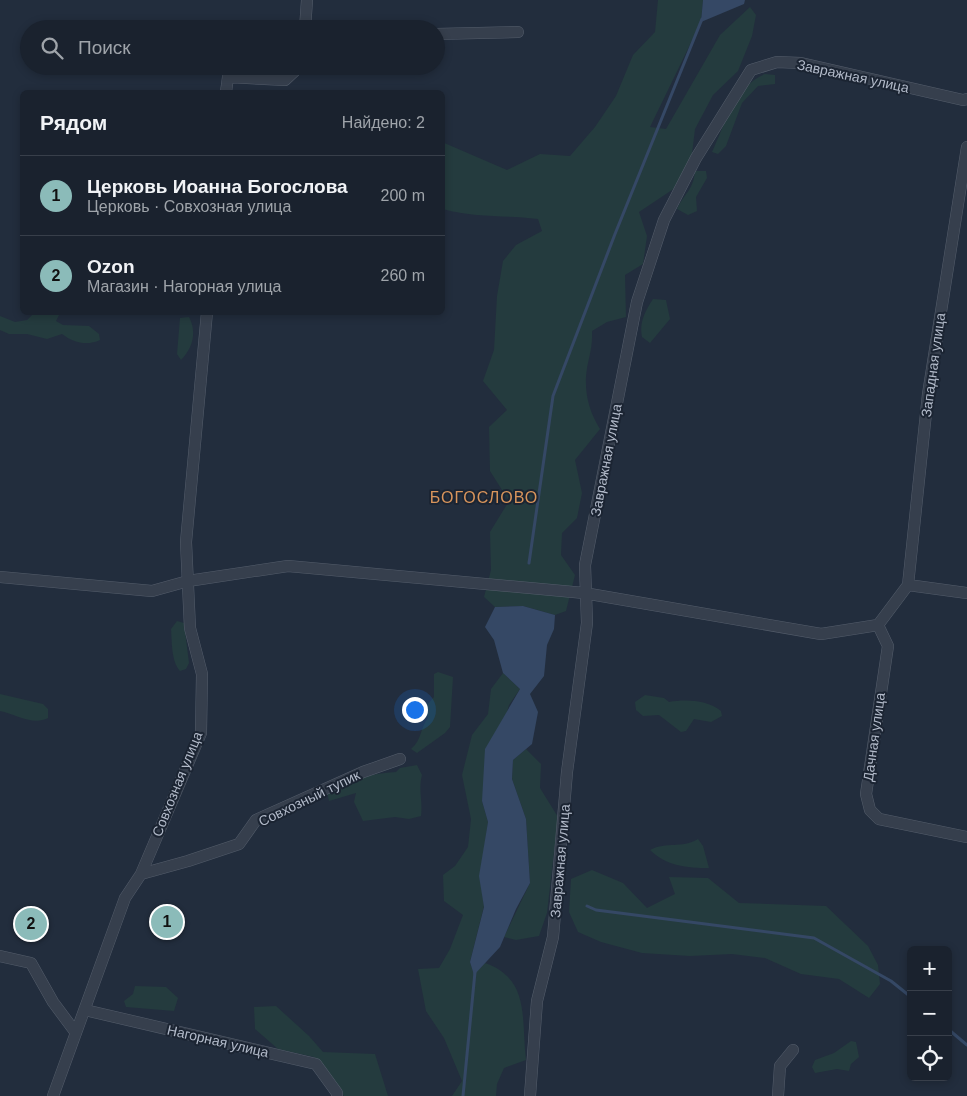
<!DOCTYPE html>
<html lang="ru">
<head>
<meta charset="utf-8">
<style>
	body { margin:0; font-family:Helvetica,sans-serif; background:#272f3a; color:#f1f3f6 }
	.controls { position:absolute; right:15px; bottom:15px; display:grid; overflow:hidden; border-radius:8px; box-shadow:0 2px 8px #0003 }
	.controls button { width:45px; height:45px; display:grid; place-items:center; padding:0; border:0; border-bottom:1px solid #383f4a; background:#1a222e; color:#f1f3f6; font:25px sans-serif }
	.you { position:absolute; left:414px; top:709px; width:18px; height:18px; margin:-12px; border:4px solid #fff; border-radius:50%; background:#1a73e8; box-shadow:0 0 0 8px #1a73e833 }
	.badge { display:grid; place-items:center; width:32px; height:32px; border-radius:50%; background:#8bbbb9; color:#111; font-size:16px; font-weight:700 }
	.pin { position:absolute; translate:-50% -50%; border:2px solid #fff; box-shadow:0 1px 5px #0006 }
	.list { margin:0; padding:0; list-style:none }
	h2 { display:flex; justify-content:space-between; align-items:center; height:65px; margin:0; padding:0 20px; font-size:21px }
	h2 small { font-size:16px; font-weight:400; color:#9fa4aa }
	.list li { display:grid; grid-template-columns:32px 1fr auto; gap:15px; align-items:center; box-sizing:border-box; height:80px; padding:0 20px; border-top:1px solid #383f4a }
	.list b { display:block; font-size:19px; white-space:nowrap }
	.list p { margin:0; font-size:16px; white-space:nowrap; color:#9fa4aa }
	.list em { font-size:16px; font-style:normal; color:#9fa4aa }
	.icon { flex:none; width:28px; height:28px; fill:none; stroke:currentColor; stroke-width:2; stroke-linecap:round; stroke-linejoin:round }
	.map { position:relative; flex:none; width:967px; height:1096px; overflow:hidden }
	.search { position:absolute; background:#1a222e; box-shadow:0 2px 8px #0003; left:20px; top:20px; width:425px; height:55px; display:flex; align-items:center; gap:12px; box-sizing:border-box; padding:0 18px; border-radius:28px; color:#9fa4aa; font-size:19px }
	.panel { position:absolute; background:#1a222e; box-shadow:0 2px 8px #0003; left:20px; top:90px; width:425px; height:225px; border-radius:8px }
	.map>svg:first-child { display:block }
	.green { fill:#243b3e }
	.water { fill:#354865 }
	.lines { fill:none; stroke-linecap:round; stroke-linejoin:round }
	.stream { stroke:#354865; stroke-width:3 }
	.minor-casing { stroke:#545d6b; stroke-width:12 }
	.minor { stroke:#363f4d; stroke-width:11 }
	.labels { text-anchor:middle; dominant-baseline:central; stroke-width:4; stroke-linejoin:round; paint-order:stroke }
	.street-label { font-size:14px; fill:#b2bac9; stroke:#1b2432 }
	.quarter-label { font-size:16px; letter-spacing:1px; fill:#d9955c; stroke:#1b2432 }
</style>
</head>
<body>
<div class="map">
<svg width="967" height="1096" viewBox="0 0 967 1096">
	<rect width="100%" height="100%" fill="#222d3d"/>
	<!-- green -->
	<path class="green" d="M658,0h45l-2,22 -51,105 16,2 54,-94 30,-28 6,8 -4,21 -14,35 -25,24 -18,34 -3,25 -17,34 -36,24 8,24 -4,28 -18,11 1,42 -19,5 -15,9c1,19 -5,30 -6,46 -1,19 4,36 14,52l-25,31 7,33 -5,25 -15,15 -1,22 14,20 -9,36 -11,4 -32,-9 -28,1 -11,-10 7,-27 -1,-38 19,-31 -19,-30 -1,-44 18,-17 -24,-29 11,-31 3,-54 6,-35 13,-16 26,-14 -4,-12c-33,-4 -63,-1 -95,-10l-1,-67 65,28 33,-16 30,2 25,-29 21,-31 17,-41 22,-23z
		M765,74l10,1v9l-17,2 -16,17 -16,43 -8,8 -6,-2c12,-26 24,-67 53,-78z
		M695,171h11l1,7 -11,19 1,14 -9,4 -11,-6c8,-17 16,-18 18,-38z
		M653,299l13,1 4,19 -20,24 -8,-6c-3,-14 3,-26 11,-38z
		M34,313h26l-4,8 7,4 26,1 10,8 1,6c-13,6 -26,3 -38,-6l-15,5 -20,-5h-18l-9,-4v-14l15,6 12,-2z
		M189,317c8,15 4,31 -8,43l-4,-6 3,-36z
		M177,621l7,2 5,40 -3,6 -6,2c-9,-10 -8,-30 -9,-42z
		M438,672l15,5 -3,50 -5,6 -28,20 -6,-4c11,-9 9,-21 17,-31l-3,-11 9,-10v-23z
		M503,673l17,16 -11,16 -27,96 6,21 -8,54 4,30 -14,56 4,12 11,-11c46,16 36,58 41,97l-22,8 -7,16 -1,12h-44l10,-15 -18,-43 -18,-27 -8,-42 21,-1 11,-19 13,-34 -19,-14 -1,-26 12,-9 13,-19 3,-28 -9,-44 10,-40 16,-21 3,-25z
		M0,694l43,10 5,5v9c-15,8 -33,-4 -48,-7z
		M645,695l19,3 5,4c17,-3 38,-2 52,9l1,5 -11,6 -17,-3 -8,12 -5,1 -22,-17 -16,1 -7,-6 -1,-8z
		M526,749l15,15 -1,24 18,29 -11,96 -8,23 -23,4 -12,-3 26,-54 -4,-64 -14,-40 1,-19z
		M417,765l5,10c-4,15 1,25 -1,41l-12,3 -14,-2 -32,4 -9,-19 2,-9 -27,8 -2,-9c21,-11 44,-19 69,-20l4,-4z
		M698,839l5,7 6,22c-22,0 -43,-2 -59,-18 17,-9 31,-1 48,-11z
		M592,870l31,13 24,25 28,-14 -6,-17 39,1 31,25 87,3 42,40 10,19 2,19 -11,14 -30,-19 -38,-5 -36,-16 -33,-4 -42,2 -48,-3 -41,-11 -23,-10 -9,-20 2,-33z
		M135,986l31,1 12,11 -4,13 -48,-4 -2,-6 9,-7z
		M276,1006l33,30 14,16 52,2 13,42h-44l-30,-39 -36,-8 -23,-20 -1,-22z
		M851,1041l5,1 3,15 -8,7 -2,7 -12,-2 -22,4 -3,-6 3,-7 19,-7z"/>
	<!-- water -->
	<path class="water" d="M703,0h42l-1,4 -43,18z
		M523,606l32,9 -1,14 -7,16 -3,31 -14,18 8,18 -6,32 -19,16 -1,19 14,40 4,64 -14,26 -16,38 -26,28 -4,-13 14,-55 -5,-31 9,-54 -6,-21 3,-52 35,-60 -17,-16 -9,-33 -9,-13 10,-20z"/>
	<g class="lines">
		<!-- stream -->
		<path class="stream" d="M529,563l24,-167 62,-162 87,-215
			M587,906l9,4 218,28 77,43 20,16
			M948,1029l19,16
			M463,1096l12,-124"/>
		<!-- minor casing -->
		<g class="minor-casing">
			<path id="minor" d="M305,29l2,-29
				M436,34l82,-2
				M226,92l2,-15 57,3 15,-14
				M0,577l152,14 36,-10 100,-15 296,27 237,41 57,-9 30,-40
				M908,585l20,-191 39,-247
				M908,585l59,8
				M878,625l10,21 -22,148 4,16 9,9 88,18
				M141,874l47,-13 51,-17 17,-24 107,-48 37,-13
				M0,956l31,7 22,39 23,31
				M85,1010l231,54 21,29v3
				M53,1096l72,-198 16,-24 60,-141 1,-59 -12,-46 -4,-86 21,-230
				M530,1096l7,-95 16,-64 14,-165 20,-149 -2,-58 52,-263 27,-82 32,-62 55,-88 26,-8 24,1 162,37 4,-1
				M778,1096l2,-30 13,-16"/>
		</g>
		<!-- minor -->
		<use href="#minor" class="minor"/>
	</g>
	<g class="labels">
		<!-- street labels -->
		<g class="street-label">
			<text transform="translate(853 76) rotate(12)">Завражная улица</text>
			<text transform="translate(933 365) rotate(-82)">Западная улица</text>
			<text transform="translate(606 460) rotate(-79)">Завражная улица</text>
			<text transform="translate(874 737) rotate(-82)">Дачная улица</text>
			<text transform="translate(177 784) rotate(-68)">Совхозная улица</text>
			<text transform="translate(309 798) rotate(-26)">Совхозный тупик</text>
			<text transform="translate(560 861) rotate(-85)">Завражная улица</text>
			<text transform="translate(218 1041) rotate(13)">Нагорная улица</text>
		</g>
		<!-- quarter labels -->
		<g class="quarter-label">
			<text x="484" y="497">БОГОСЛОВО</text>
		</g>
	</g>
</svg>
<div class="controls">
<button>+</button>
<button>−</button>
<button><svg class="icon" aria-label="locate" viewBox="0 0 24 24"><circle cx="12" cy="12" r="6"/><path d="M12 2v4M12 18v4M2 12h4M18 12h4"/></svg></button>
</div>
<div class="you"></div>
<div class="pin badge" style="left:167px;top:922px">1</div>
<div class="pin badge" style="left:31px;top:924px">2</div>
<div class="search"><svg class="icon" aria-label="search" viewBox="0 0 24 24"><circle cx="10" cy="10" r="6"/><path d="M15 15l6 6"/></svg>Поиск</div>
<section class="panel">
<h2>Рядом<small>Найдено: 2</small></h2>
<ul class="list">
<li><span class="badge">1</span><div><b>Церковь Иоанна Богослова</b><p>Церковь · Совхозная улица</p></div><em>200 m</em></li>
<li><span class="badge">2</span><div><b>Ozon</b><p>Магазин · Нагорная улица</p></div><em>260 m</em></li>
</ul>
</section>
</div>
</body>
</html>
